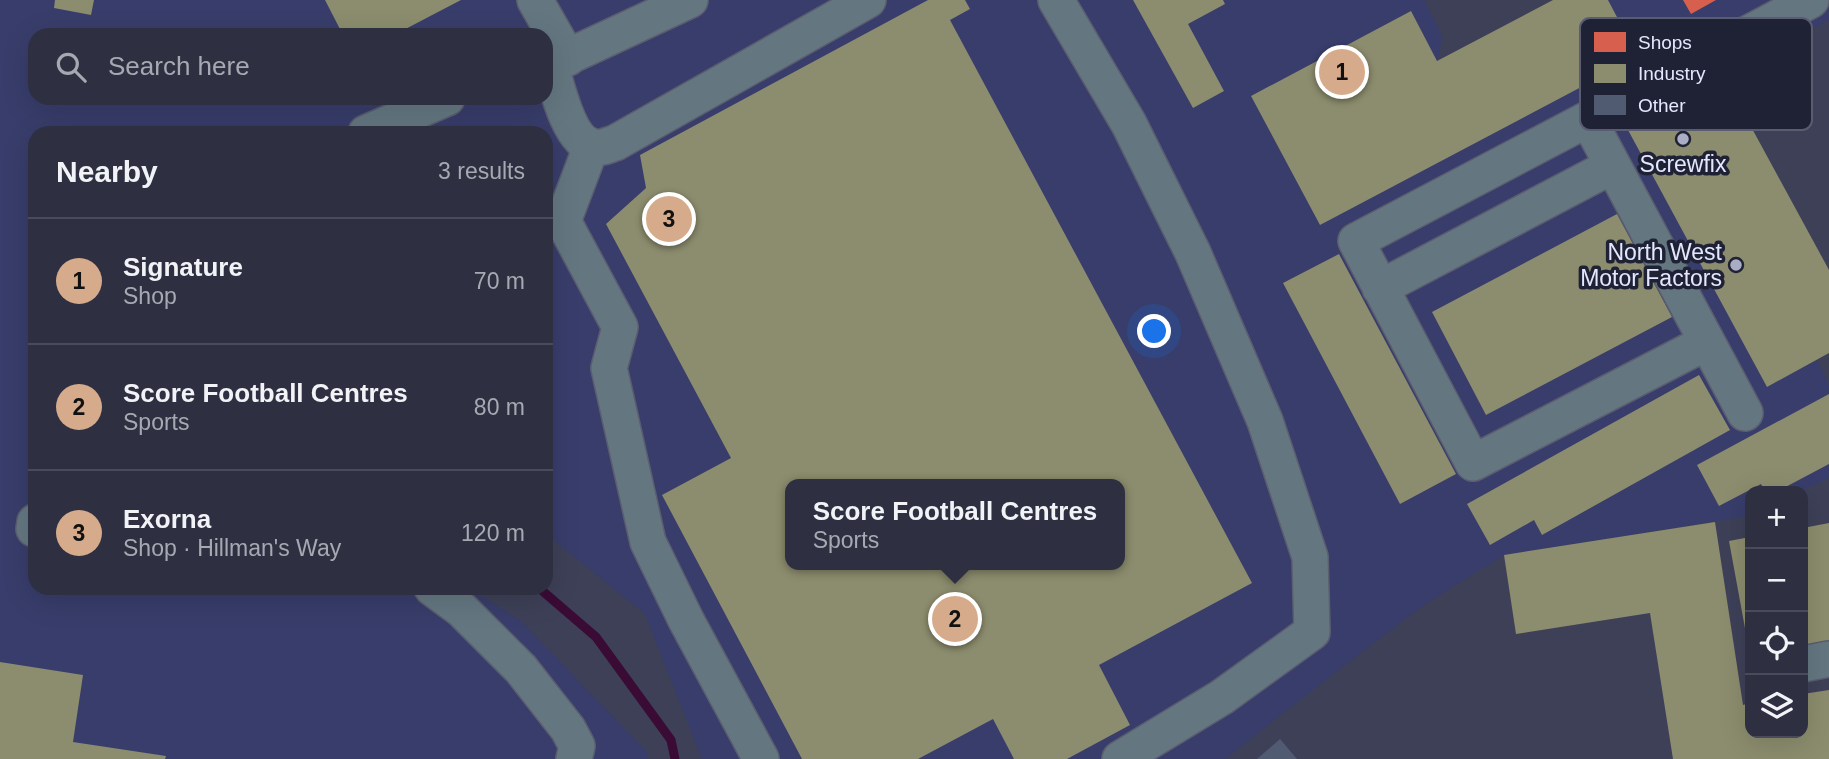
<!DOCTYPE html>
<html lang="en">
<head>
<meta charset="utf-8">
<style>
	body { margin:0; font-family:Arial,sans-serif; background:#3a3c4d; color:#f1f3f6 }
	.controls { position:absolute; right:21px; bottom:21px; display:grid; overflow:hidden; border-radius:14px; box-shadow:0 7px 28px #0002 }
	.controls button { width:63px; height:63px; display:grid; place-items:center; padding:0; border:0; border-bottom:2px solid #494b5b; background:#2e3042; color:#f1f3f6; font:35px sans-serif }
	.you { position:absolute; left:1155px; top:332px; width:24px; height:24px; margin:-18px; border:5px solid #fff; border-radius:50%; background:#1a73e8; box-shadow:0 0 0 10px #1a73e833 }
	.badge { display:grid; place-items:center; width:46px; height:46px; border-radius:50%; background:#d6ab8b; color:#111; font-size:23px; font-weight:700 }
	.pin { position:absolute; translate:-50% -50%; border:4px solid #fff; box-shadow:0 2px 7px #0006 }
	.popup { position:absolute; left:785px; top:479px; width:340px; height:91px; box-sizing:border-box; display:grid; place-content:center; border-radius:14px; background:#2e3042; filter:drop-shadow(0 2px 5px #0005); font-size:23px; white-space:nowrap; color:#a7a9b2 }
	.popup b { font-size:26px; color:#f1f3f6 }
	.popup::after { content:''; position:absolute; left:50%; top:100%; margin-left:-14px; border:14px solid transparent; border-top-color:#2e3042 }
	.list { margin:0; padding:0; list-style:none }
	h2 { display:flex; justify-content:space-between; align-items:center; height:91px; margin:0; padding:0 28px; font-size:30px }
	h2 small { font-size:23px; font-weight:400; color:#a7a9b2 }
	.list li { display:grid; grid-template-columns:46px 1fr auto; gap:21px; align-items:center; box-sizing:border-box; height:126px; padding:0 28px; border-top:2px solid #494b5b }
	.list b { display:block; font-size:26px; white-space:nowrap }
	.list p { margin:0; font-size:23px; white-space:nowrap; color:#a7a9b2 }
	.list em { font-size:23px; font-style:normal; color:#a7a9b2 }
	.icon { flex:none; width:38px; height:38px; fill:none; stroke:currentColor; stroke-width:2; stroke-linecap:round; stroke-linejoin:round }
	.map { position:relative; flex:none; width:1829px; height:759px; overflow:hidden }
	.search { position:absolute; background:#2e3042; box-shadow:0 7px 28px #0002; left:28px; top:28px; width:525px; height:77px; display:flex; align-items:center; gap:18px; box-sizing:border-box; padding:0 24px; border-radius:21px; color:#a7a9b2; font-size:26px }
	.panel { position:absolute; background:#2e3042; box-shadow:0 7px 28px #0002; left:28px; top:126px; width:525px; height:469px; border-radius:21px }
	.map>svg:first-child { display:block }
	.built { fill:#383d6b; fill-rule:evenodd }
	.shops { fill:#d6604d }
	.industry { fill:#8c8c6e; fill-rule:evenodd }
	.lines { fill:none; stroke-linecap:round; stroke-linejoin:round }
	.stream { stroke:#3a0b35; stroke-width:9 }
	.building { fill:#505b72 }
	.minor-casing { stroke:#5b5d70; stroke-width:38 }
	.minor { stroke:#647781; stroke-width:35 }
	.poi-dot { fill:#aaadc4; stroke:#1f2235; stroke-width:2.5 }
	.labels { text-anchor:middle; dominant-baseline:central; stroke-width:7; stroke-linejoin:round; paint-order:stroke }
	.poi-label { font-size:23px; fill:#e4e8fe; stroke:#1f2235 }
	.key { fill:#1f2235; stroke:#5a5d71; stroke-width:2 }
	.key-label { font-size:19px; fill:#e4e8fe }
</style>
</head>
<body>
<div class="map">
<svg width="1829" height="759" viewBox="0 0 1829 759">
	<rect width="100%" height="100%" fill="#3e4058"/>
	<!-- built -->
	<path class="built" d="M0,0h1424l18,36 -4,25 115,-61h270l6,11v9l-201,110 139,256 50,-26 12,25v93l-29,13h-50v23l-7,3 -239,38 -83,52 -97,74 -99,78h-523l-57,-145 -99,-80v-401h-511v455h434l52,33 127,132v6h-648zM35,35h511v63h-511zM790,484h330v81h-330z"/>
	<!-- shops -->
	<path class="shops" d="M1683,0h33l-25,14z"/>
	<!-- industry -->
	<path class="industry" d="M55,0h39l-3,15 -37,-7z
		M325,0h136l-67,35h-51z
		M928,0h37l5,9 -20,11 302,563 -153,82 31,60 -63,34h-53l-21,-40 -75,40h-116l-140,-264 69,-37 -125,-234 40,-36 -6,-33zM790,484h330v81h-330z
		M1133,0h90l2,4 -37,20 36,67 -31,17z
		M1553,0h55l30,57 -318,168 -69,-129 160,-85 26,50z
		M1724,77l105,193v83l-62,34 -139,-257z
		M1617,214l55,103 -186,98 -54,-103z
		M1339,254l117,220 -56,30 -117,-221z
		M1699,375l31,55 -188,105 -8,-15 -44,25 -23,-41z
		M1829,394v70l-51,27h-13l-4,-7 -42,22 -22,-41z
		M1715,522l28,183 7,-2v30h53v-39l26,-4v69h-156l-23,-146 -134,21 -12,-79z
		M1829,523v128l-26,5v-128z
		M1750,537v113h-1l-20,-109z
		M0,662l83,13 -10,67 93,14 -1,3h-165z"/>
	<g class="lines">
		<!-- stream -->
		<path class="stream" d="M539,588l57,49 75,103 4,19"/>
	</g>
	<!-- building -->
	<path class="building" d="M1280,739l17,20h-40z"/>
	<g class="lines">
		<!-- minor casing -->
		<g class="minor-casing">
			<path id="minor" d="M535,0l33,58
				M1056,0l73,124 64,129 72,168 45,136 2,75 -90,65 -102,62
				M551,66c6,22 18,76 43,81 7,2 14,-2 21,-4l253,-143
				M546,67l144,-67
				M1588,119l-232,122 117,222 234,-121
				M366,133l81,-35
				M591,147l-28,74 57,106 -11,41 39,174 38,78 75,139
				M1380,288l232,-122
				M1745,413l-157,-294 223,-119
				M34,529l1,-7
				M432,588l30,22 59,59 47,60 9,17 -3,13
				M1803,664l26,-5"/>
		</g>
		<!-- minor -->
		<use href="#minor" class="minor"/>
	</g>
	<!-- markers -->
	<g class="poi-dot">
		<circle cx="1683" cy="139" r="7"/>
		<circle cx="1736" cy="265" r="7"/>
	</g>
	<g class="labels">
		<!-- poi labels -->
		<g class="poi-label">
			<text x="1683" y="164">Screwfix</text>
			<text x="1722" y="252" text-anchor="end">North West<tspan x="1722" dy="26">Motor Factors</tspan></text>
		</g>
	</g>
	<!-- legend -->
	<rect x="1580" y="18" width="232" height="112" rx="10" class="key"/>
	<rect x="1594" y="32" width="32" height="20" fill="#d6604d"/>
	<rect x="1594" y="64" width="32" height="19" fill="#8c8c6e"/>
	<rect x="1594" y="95" width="32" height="20" fill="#505b72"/>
	<g class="key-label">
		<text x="1638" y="49">Shops</text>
		<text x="1638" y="80">Industry</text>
		<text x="1638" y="112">Other</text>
	</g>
</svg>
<div class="controls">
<button>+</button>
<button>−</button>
<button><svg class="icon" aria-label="locate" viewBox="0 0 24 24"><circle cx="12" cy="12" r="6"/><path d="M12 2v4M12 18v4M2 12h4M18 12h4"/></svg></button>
<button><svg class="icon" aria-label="layers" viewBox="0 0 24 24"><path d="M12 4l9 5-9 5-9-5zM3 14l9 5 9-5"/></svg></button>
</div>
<div class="you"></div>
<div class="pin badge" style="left:1342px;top:72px">1</div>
<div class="pin badge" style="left:955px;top:619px">2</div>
<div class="popup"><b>Score Football Centres</b>Sports</div>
<div class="pin badge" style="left:669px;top:219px">3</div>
<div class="search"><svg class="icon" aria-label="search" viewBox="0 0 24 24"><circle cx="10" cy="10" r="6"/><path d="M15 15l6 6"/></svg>Search here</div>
<section class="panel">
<h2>Nearby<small>3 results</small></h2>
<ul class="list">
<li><span class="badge">1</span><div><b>Signature</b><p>Shop</p></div><em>70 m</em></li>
<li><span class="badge">2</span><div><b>Score Football Centres</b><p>Sports</p></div><em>80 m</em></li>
<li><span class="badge">3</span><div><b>Exorna</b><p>Shop · Hillman's Way</p></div><em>120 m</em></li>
</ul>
</section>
</div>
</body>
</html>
